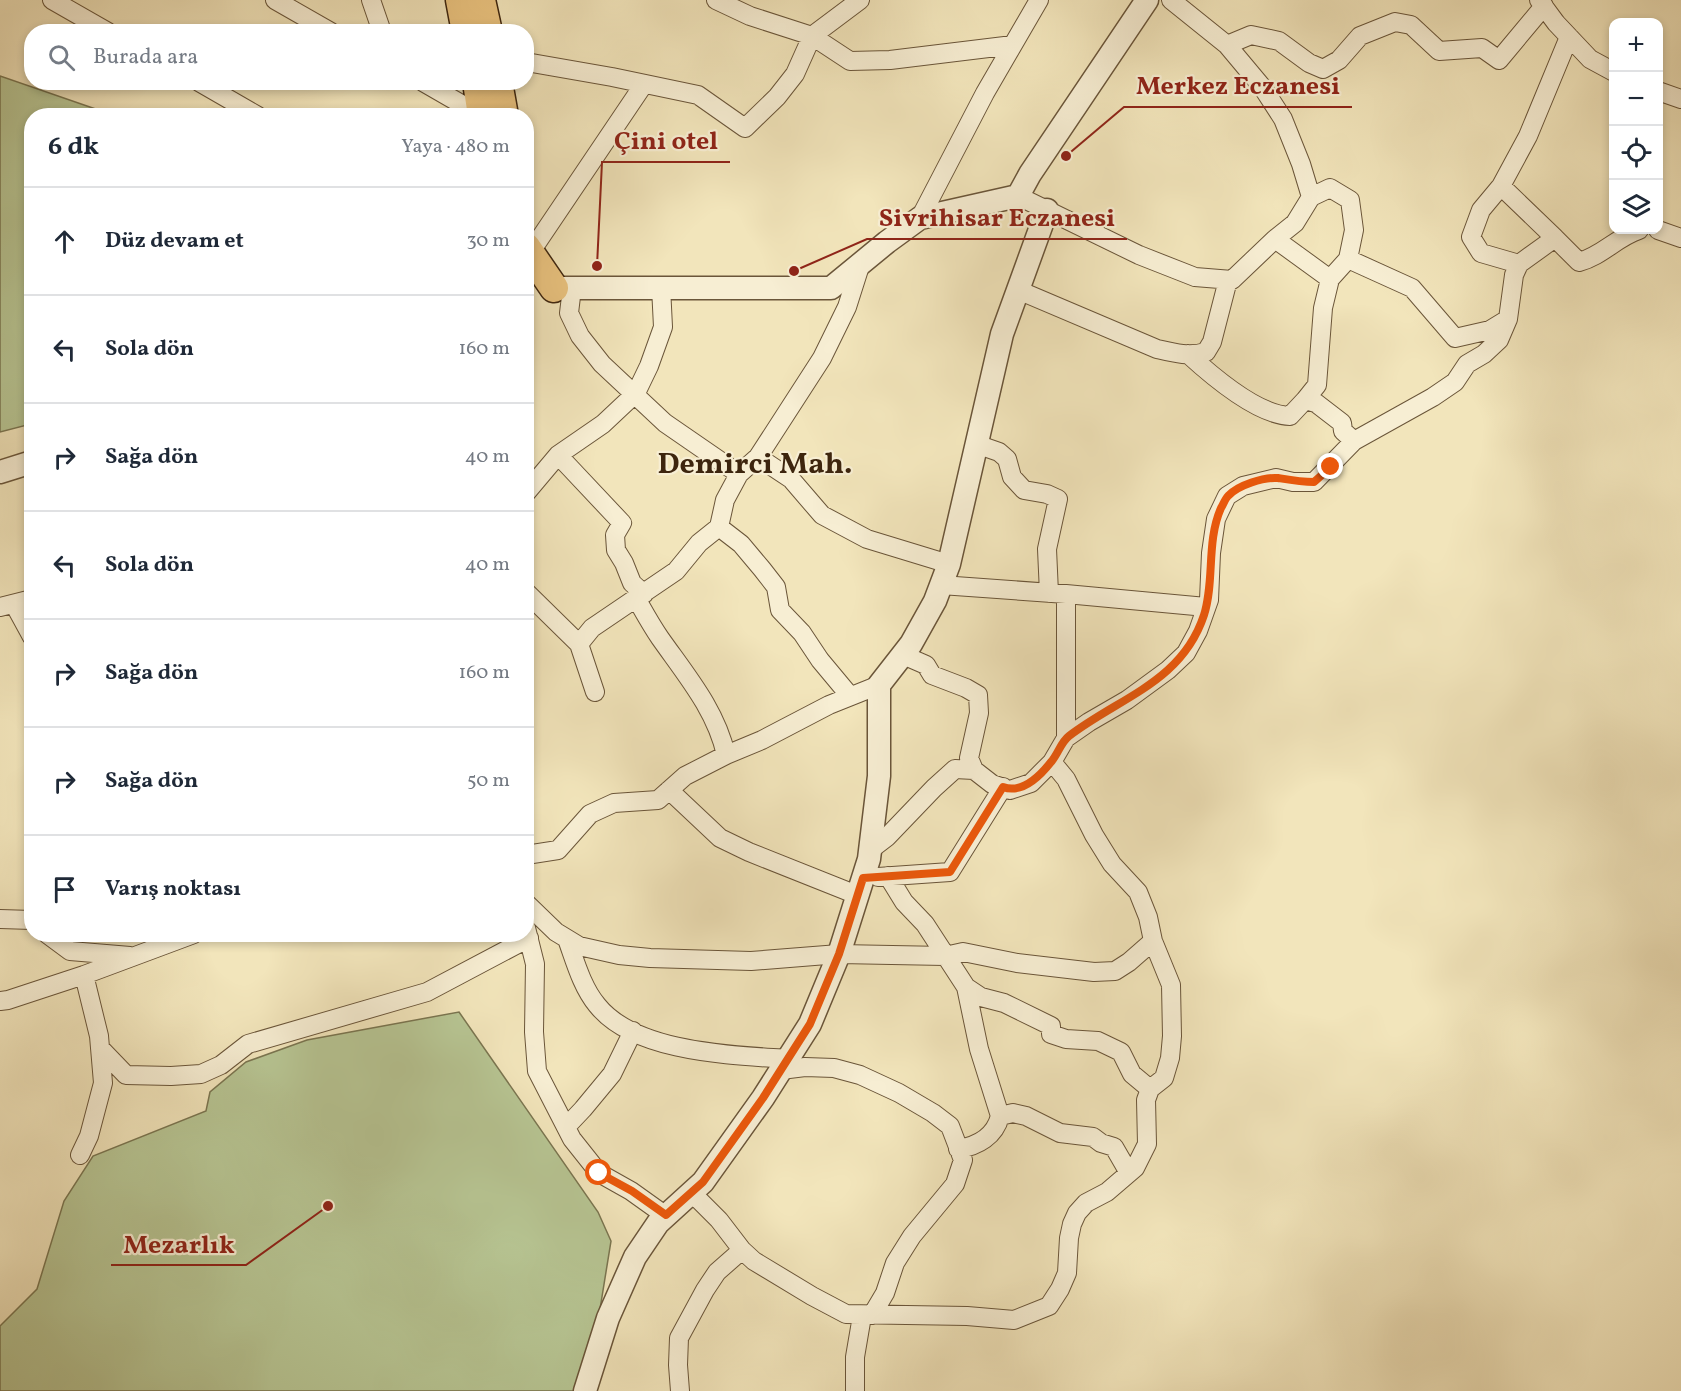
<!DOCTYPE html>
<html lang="tr">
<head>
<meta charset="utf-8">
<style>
	body { margin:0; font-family:Vollkorn,serif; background:#f2f2f3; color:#1f2937 }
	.controls { position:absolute; right:18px; top:18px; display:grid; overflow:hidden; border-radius:12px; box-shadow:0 3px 9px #0003 }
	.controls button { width:54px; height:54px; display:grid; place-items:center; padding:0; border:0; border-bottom:2px solid #e0e1e3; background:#fff; color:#1f2937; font:30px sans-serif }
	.stop { position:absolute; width:18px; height:18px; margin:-14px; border:4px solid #ea580c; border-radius:50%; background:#fff }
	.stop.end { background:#ea580c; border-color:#fff; box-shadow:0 2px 6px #0008 }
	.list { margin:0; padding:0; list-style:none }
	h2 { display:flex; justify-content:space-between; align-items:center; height:78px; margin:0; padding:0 24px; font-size:26px }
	h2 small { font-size:20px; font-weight:400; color:#747a83 }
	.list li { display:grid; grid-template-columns:39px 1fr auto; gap:18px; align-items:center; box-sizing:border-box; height:108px; padding:0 24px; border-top:2px solid #e0e1e3 }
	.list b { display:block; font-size:22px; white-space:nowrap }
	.list em { font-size:20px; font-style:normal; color:#747a83 }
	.icon { flex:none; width:33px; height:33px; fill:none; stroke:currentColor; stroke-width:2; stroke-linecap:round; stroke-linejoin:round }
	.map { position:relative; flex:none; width:1681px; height:1391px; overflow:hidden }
	.search { position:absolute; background:#fff; box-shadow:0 3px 9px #0003; left:24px; top:24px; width:510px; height:66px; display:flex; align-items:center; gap:15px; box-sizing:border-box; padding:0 21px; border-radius:24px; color:#747a83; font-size:22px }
	.panel { position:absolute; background:#fff; box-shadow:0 3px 9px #0003; left:24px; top:108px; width:510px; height:834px; border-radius:24px }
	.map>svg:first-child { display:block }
	.green { fill:#b7c593; stroke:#7a7550; stroke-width:1.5 }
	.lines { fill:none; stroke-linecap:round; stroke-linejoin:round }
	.minor-casing { stroke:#6a5539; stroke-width:20 }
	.tertiary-casing { stroke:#6a5539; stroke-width:25 }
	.primary-casing { stroke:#3d250e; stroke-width:31 }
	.minor { stroke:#f7eed3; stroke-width:18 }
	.tertiary { stroke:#f7eed3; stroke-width:22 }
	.primary { stroke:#e9c27e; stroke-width:28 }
	.route { stroke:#ea580c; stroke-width:8 }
	.labels { text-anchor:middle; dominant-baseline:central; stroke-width:4.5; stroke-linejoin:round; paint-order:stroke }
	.district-label { font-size:30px; font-weight:bold; fill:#3d250e; stroke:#f7eed3 }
	.leader { fill:none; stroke:#8f2418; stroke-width:2 }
	.callout-dot { fill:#8f2418; stroke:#f7eed3; stroke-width:2 }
	.callout-label { font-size:26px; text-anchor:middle; font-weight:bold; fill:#8f2418; stroke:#f7eed3; stroke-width:4.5; stroke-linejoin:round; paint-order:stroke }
</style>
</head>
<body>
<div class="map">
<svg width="1681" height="1391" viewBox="0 0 1681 1391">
	<rect width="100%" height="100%" fill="#f2e5bb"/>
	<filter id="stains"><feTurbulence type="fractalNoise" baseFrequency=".00333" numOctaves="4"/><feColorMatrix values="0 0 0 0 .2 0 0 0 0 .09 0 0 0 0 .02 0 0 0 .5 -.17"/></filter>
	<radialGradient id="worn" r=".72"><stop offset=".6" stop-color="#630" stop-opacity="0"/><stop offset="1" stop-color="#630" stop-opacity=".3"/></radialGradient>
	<!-- green -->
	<path class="green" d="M0,76l113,39 -81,1 -1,308 -31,8z
		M459,1012l139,200 13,29 -11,68 -26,82h-574v-65l37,-37 27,-88 29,-45 113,-45 4,-19 36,-30 61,-22z"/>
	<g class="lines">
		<!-- minor casing -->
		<g class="minor-casing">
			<path id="minor" d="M52,0l56,32
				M275,0l56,32
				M371,0l11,32
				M716,0l34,16 62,20 38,25 40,-1 123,-15
				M1171,0l56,45 36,43 20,31 18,45 10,33 -16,26 -20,16
				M1539,0l17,23 34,36 24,13
				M1227,45l24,-10 28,6 30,22 14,6 16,-9 21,-24 35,-14 16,3 28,26 43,-3 17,12 45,-54
				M526,62l86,15 86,18 47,33 32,-31 18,-23 17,-38 48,-36
				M199,82l59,34
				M423,82l59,34
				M1658,91l23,8
				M1501,186l-20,24 -10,27 10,16 38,11
				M1018,196l121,59 56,22 37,3 43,-41 55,40 18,-20 64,29 43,50 35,-8 18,-11 6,-44 5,-11 36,-26 24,24c23,-6 38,-25 60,-32
				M1311,197l19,-9 20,12 4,30 -6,29
				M920,218l65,-125 54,-93
				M1658,230l23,8
				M1555,238l-54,-52 27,-50 41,-99
				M530,253l114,-169
				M572,288l-3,25 11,23 22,28 63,59 74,51 19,-17 64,-99 25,-51 14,-44
				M1018,290l139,59c17,4 32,8 49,3l6,-10 16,-62
				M1188,354c24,22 69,61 102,62l15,-16 11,3 26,20 1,8 11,10
				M1305,400l12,-15 6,-77 7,-29
				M976,444l23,8 8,7 5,18 12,13 23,4 11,5 -11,50 2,44
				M558,455l64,68 -7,12 1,15 8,13 8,20 12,11
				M758,457l33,22 31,36 45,24 82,25
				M526,493l32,-38 45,-31 33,-31 13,-27 14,-39 -2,-40
				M719,527l22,17 21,25 14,18 4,23 22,23 18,27 30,36
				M941,585l125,9 140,13
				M526,592l53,52 16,48
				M636,598c8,14 15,27 24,40 26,37 56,72 66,117
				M14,604l18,33
				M0,607l32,-8
				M579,644l13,-16 84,-57 23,-28 20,-16 6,-27 14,-26
				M903,655l23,10 6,10 34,13 12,7 1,18 -10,45 5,12 18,14 18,6 21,-7 21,-21 14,-24 23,-16 38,-22 41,-30 18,-17 12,-22 11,-31 2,-47 5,-34 11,-23 16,-10 33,-8 17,4h21l40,-41 79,-44 22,-15 12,-18 17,-10 15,-14 9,-21
				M1066,738v-144
				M669,790l51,48 29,14 108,43
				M870,850l17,-13 47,-49 21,-19 19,1
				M526,855l32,-5 32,-36 24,-11 44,-3 27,-24 41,-21 36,-15 67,-35 50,-20
				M888,876l16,26 21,22 41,63 15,10 23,6 47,23v8l15,5 32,2 23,11 11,22 18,15
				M878,877l72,-5 53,-85
				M526,903l30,29 23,14 40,9 31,3 101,3 88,-7 106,2 18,-4 54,11 77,9 21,-1 14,-9 24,-21
				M0,919l32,1
				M526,928l9,36 -1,68 3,39 35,68 27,34 32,18 35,25
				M47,934l23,17 60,5
				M567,939c8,22 15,48 30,66 38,48 135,50 191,54
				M0,1001l8,-1 76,-25 110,-41
				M100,1048l26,27 45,1 30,-2 20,-9 27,-21 179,-52 102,-54
				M781,1070l24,-3 29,1 26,7 39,18 34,20 17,13 13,34 -8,24 -43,52 -17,27 -10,30 -13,22
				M1000,1116l13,-3 13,3 34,17 33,4 8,6 13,4 15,26
				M566,1127l17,-18 29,-35 21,-43
				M958,1149c20,-3 37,-13 42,-33l-21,-67 -13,-62
				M80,1155l9,-19 14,-53 -4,-47 -15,-61
				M690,1194l9,6 20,20 23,30 12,11 58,35 34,18 121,2 47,4 35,-14 11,-17 7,-16 2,-35 3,-14 5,-11 9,-10 21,-11 28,-24 12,-24 -1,-44 4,-11 14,-11 6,-20 2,-22 -1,-51 -18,-44 -5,-24 -10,-25 -26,-28 -18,-29 -28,-56 -14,-17
				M680,1391l-2,-26 1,-27 26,-48 12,-18 25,-22
				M855,1391v-34l7,-41"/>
		</g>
		<!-- tertiary casing -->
		<g class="tertiary-casing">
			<path id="tertiary" d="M554,288h277l56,-46 33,-24 98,-22 12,-22 117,-174
				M0,472l32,-10
				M585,1391l23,-73 27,-61 23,-34 45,-41 60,-84 47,-74 29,-70 30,-95 10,-83v-91l32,-41 24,-43 14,-37 53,-230 45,-124"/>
		</g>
		<!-- primary casing -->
		<g class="primary-casing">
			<path id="primary" d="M460,0l6,32
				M481,0l7,32
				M477,82l5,34
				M498,82l6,34
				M526,247l28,41"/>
		</g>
		<!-- minor -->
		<use href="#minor" class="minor"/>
		<!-- tertiary -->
		<use href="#tertiary" class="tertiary"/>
		<!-- primary -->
		<use href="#primary" class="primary"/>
	</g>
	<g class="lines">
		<!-- route -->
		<path class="route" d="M599,1173l33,18 34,24 37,-33 60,-84 47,-74 29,-70 24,-76 87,-6 53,-85c19,7 37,-11 48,-25 7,-8 10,-20 18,-26 51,-39 113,-54 135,-121 11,-35 2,-73 17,-107 2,-3 4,-9 7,-12 10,-11 36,-19 50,-18 12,2 23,4 36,4l17,-15"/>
	</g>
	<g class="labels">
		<!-- district labels -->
		<g class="district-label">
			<text x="755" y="465">Demirci Mah.</text>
		</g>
	</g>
	<!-- callouts -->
	<path class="leader" d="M1066 156L1124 107H1352M597 266L602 162H730M794 271L867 239H1127M328 1206L246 1265H111"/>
	<g class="callout-dot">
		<circle cx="1066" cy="156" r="6"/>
		<circle cx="597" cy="266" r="6"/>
		<circle cx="794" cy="271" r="6"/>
		<circle cx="328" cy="1206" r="6"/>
	</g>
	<g class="callout-label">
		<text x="1238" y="94">Merkez Eczanesi</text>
		<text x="666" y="149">Çini otel</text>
		<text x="997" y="226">Sivrihisar Eczanesi</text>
		<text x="179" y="1253">Mezarlık</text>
	</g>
	<rect width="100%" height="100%" filter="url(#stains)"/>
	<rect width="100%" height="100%" fill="url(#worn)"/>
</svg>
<div class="controls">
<button>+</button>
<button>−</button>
<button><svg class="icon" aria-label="locate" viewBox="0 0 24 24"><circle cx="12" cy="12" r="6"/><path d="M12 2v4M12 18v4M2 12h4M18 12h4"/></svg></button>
<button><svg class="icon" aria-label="layers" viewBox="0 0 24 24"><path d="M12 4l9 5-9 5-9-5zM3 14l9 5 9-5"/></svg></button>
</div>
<div class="stop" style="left:599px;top:1173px"></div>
<div class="stop end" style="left:1331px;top:467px"></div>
<div class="search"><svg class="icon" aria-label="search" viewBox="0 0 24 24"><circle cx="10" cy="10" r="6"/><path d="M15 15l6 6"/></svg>Burada ara</div>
<section class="panel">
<h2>6 dk<small>Yaya · 480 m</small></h2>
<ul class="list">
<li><svg class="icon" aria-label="ahead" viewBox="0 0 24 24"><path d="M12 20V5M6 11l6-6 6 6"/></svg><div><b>Düz devam et</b></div><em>30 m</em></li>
<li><svg class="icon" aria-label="left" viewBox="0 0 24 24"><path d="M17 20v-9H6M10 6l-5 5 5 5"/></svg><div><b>Sola dön</b></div><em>160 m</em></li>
<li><svg class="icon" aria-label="right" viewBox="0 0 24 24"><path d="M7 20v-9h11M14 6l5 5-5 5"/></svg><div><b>Sağa dön</b></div><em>40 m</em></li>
<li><svg class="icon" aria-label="left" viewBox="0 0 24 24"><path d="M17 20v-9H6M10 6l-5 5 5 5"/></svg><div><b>Sola dön</b></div><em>40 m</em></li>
<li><svg class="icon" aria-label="right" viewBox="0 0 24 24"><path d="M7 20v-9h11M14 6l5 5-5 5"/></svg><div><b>Sağa dön</b></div><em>160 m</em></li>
<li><svg class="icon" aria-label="right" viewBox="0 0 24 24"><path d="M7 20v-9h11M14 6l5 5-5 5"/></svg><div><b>Sağa dön</b></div><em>50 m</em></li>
<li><svg class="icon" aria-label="arrive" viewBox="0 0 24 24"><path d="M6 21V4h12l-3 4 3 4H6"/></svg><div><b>Varış noktası</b></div></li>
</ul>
</section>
</div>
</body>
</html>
